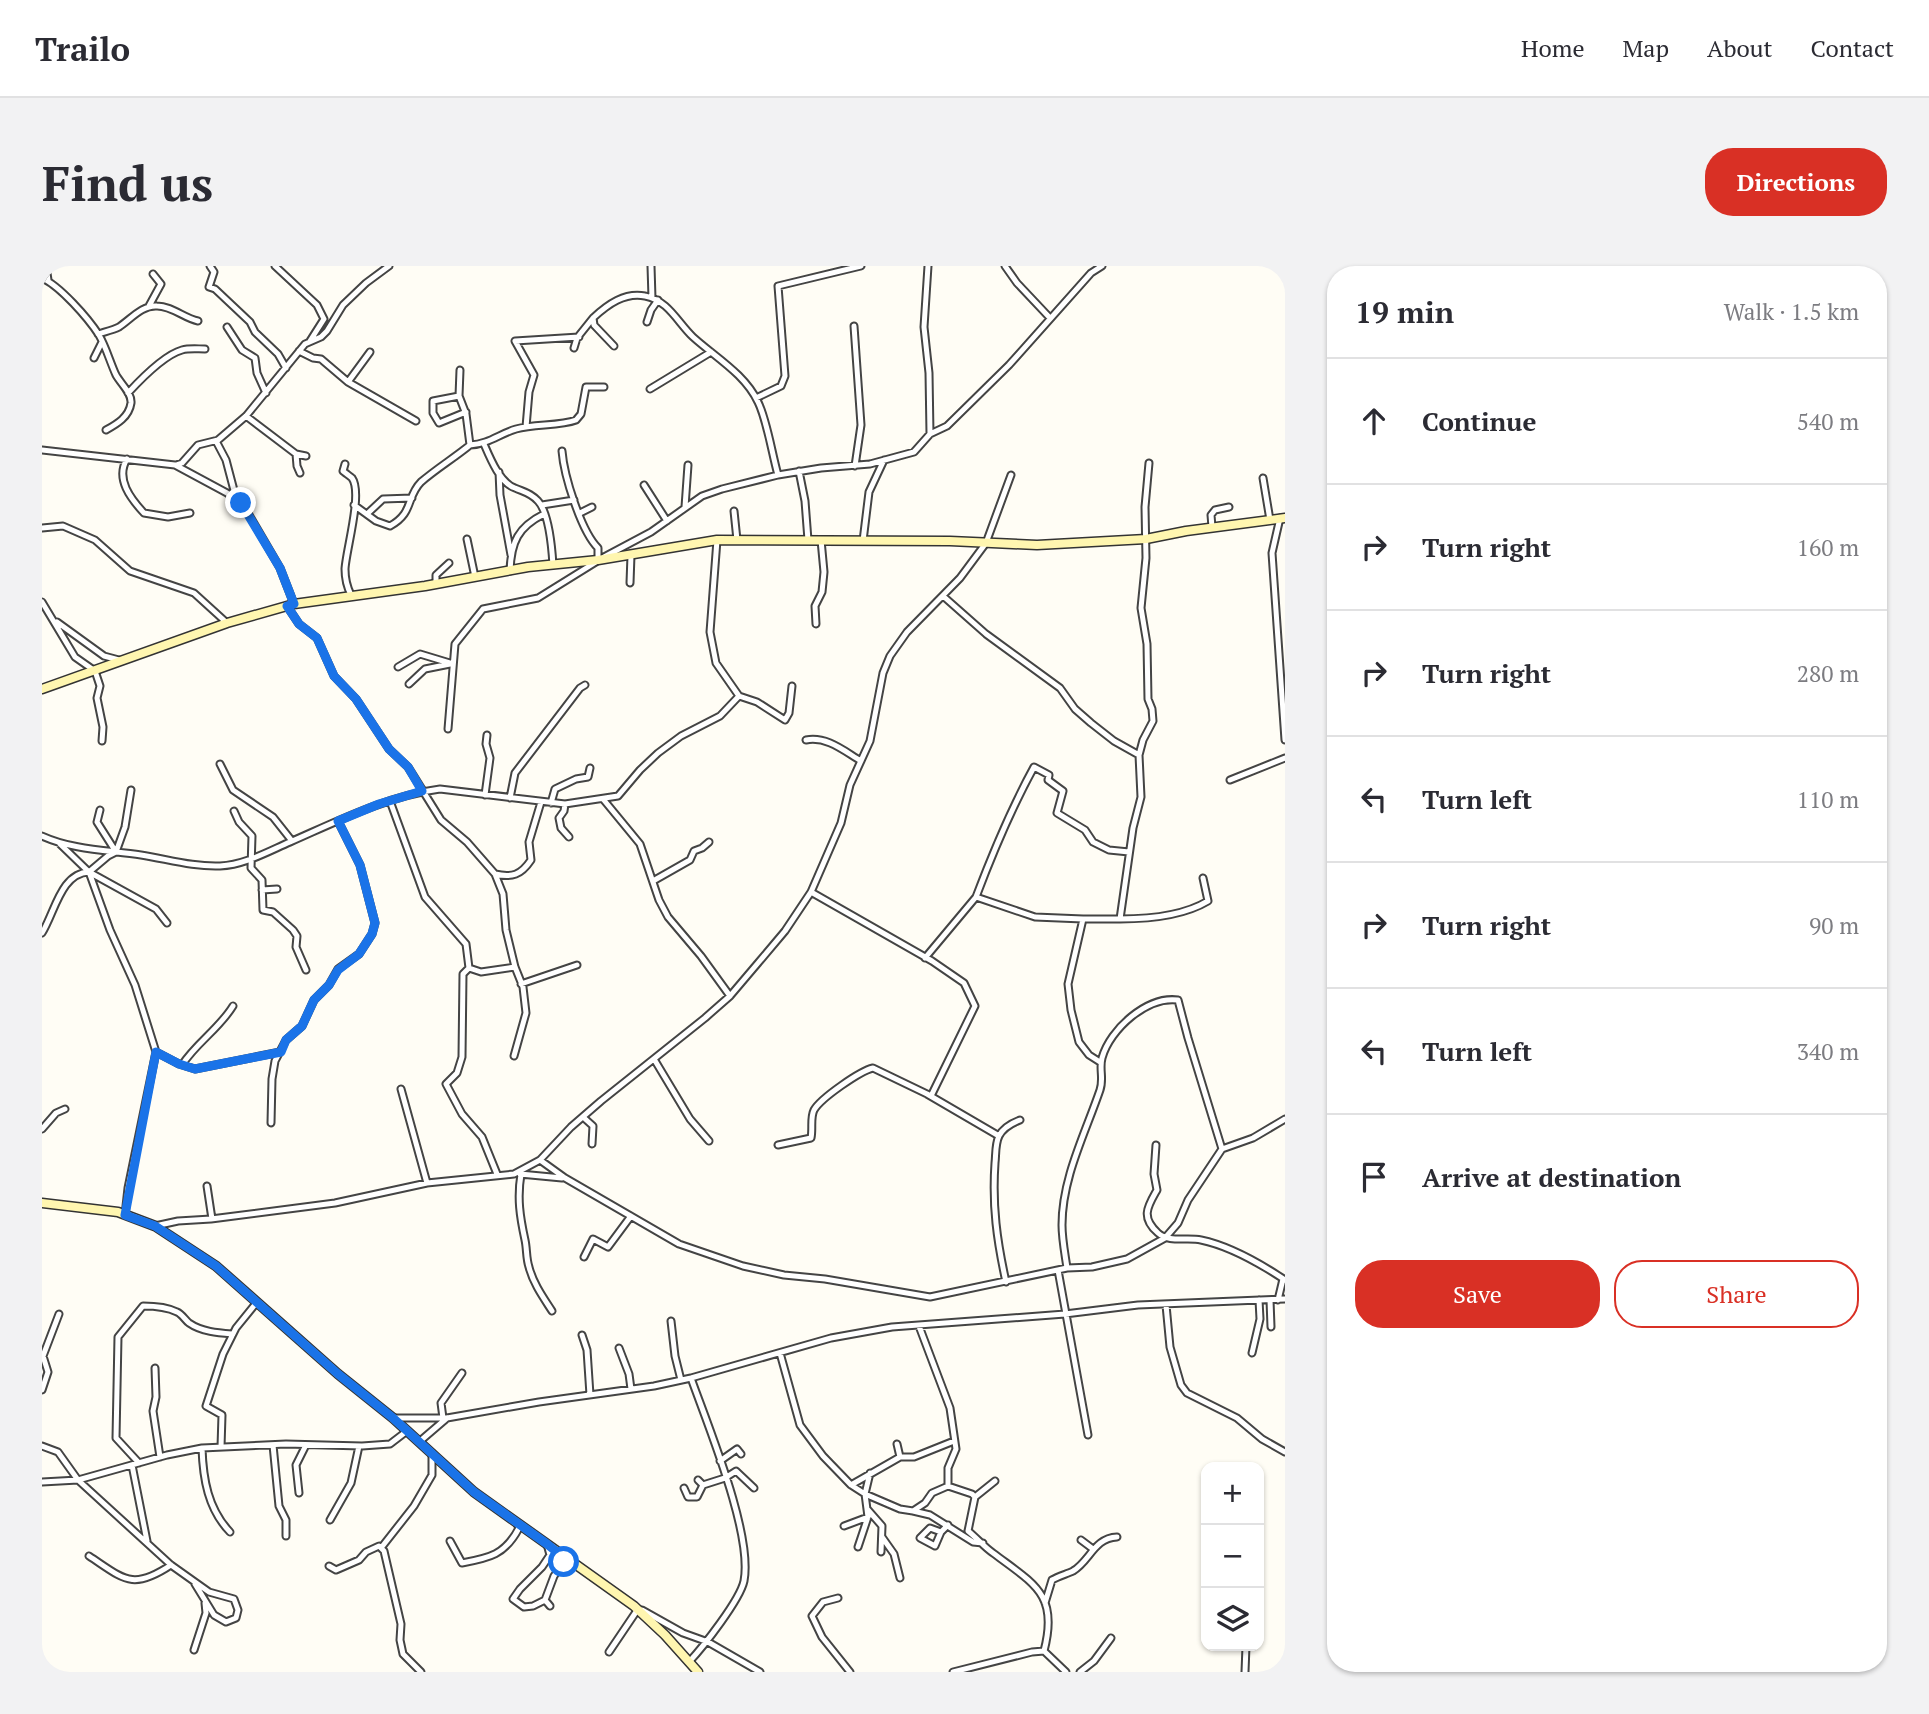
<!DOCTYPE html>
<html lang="en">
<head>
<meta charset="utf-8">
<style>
	body { margin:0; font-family:"PT Serif",serif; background:#f2f2f3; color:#2b2b33 }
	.controls { position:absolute; right:21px; bottom:21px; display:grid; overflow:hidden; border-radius:14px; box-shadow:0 2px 5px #0004 }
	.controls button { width:63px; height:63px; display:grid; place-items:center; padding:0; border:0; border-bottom:2px solid #e1e1e2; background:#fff; color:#2b2b33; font:35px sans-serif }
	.stop { position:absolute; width:21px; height:21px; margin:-16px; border:5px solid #1a73e8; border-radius:50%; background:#fff }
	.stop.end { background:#1a73e8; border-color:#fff; box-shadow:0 2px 7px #0008 }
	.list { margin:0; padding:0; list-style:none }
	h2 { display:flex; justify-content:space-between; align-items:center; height:91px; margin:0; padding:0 28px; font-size:30px }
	h2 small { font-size:23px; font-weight:400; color:#7c7c81 }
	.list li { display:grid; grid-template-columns:46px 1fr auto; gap:21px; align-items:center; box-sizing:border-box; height:126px; padding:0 28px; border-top:2px solid #e1e1e2 }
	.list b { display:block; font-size:26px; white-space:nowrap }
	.list em { font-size:23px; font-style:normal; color:#7c7c81 }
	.actions { display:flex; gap:14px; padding:21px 28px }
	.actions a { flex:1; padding:16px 0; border:2px solid #d93025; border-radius:28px; text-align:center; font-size:24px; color:#d93025 }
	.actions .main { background:#d93025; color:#fff }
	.icon { flex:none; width:38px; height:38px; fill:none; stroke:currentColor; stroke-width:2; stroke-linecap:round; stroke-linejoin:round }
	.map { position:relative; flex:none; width:1243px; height:1406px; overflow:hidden; border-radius:28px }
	header { display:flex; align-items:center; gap:42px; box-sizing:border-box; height:98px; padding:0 35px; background:#fff; border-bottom:2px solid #e1e1e2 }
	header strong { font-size:33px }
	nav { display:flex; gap:38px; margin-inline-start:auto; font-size:24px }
	.intro { display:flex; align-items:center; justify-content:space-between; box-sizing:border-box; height:168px; padding:0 42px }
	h1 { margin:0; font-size:49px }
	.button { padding:18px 32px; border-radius:28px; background:#d93025; color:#fff; font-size:24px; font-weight:700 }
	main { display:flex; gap:42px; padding:0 42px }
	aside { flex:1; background:#fff; border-radius:28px; box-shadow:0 2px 5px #0004 }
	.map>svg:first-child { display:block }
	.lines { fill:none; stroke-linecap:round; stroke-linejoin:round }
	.street-casing { stroke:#444; stroke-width:9 }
	.secondary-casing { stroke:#333; stroke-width:11 }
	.street { stroke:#fff; stroke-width:5 }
	.secondary { stroke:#fff6b0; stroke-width:8 }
	.route { stroke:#1a73e8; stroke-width:9 }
</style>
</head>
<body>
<header>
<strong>Trailo</strong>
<nav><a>Home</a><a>Map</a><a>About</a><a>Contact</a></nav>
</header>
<div class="intro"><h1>Find us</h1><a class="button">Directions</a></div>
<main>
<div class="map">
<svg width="1243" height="1406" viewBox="0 0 1243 1406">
	<rect width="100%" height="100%" fill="#fffdf5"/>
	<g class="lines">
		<!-- street casing -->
		<g class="street-casing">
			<path id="street" d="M4,0l2,14
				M168,0l4,6 -5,15 6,2 35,33 5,10 23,22 8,14
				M233,0l42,39 7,14 -14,22
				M609,0l1,32
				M886,0l-4,61 5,46 1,61
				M963,0l12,17 33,35
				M0,12c18,8 46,40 57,57 7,12 11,27 17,40 5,9 16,18 15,28 -2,14 -14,21 -25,27
				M107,40l12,-22 -8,-10
				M605,56l4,-12 7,-10
				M812,60l7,99 -6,41
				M185,61l15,23 13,8 2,15 9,20
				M56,68c6,-2 15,-4 21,-7 12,-8 23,-22 38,-21 15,0 27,12 41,15
				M572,80l-20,-21 -1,-7c15,-14 32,-26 52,-22 23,4 33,27 48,41 22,20 52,37 65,65 9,18 14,52 20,73
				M532,82l3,-10 16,-20
				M257,85l14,7 8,1 27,23 68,39
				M52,92l8,-16
				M306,116l22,-30
				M608,123l61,-37
				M86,127c12,-13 36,-38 54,-43 7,-2 15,-1 23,-1
				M417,130l-26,5v12l6,10 27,-11
				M714,132l25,-12 4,-10 -7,-90 83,-20
				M204,150l50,38 10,2
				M484,161l3,-35 5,-17 -19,-34 64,-4
				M174,175l10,19 10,38
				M442,178c6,14 16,39 31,44 9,4 16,5 23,13 11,12 14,48 15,64
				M428,179c19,-1 29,-11 46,-16 19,-5 44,-3 60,-9l5,-6 5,-27h18
				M0,184l133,15 52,28 18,15 35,60 14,36
				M520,185c2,25 19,80 36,97v12
				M254,188l1,12 3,7
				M85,193c-12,20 4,40 17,54l24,4 22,-4
				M303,198l-2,7c1,1 8,6 9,7 11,15 -6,72 -7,91 0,10 2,18 6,26
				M134,199l6,-2 16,-18 20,-5 28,-24 59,-72 16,-7 6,-6 16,-26 23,-22 23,-17
				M757,205l6,30 3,39
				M457,206l1,23 11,60
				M1221,212l7,42
				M602,219l23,36
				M312,239l22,16 14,5c24,-13 16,-29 31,-44 15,-13 33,-24 49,-37l-4,-31 -7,-18 1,-26
				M500,239l32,-5
				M643,241l3,-42
				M692,245l3,29
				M538,247l12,-6
				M325,248l16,-15 29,-1
				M1238,252l-8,35 13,187
				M1170,261l-1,-12 4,-5 14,-3
				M0,262l21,-2 32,14 35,31 64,22 33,30
				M425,273l8,38
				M675,274l-7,92 6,31 23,33 18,6 28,18 4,-7 3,-27
				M821,275l6,-49 15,-32
				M562,291l47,-25 51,-36 20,-7 56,-14 43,-7 49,-4 44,-12 16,-18 17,-8 62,-61 82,-92 11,-7
				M468,305c1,-29 8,-44 34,-57
				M588,317l1,-28
				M394,318v-9l13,-12
				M901,330l43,38 74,54 15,21 16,14 23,18 25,14
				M0,336l33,55 20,14 5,15 -3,12 6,29 -1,14
				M245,340l12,18 18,14 17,38 22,23 33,50 19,18 33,53 26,22 28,32 8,20 3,36 9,37 8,20 3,26 -12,43
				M15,356l47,34 15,4
				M774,358l-1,-18 7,-14 2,-20 -3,-32
				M356,401l22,-13 33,10
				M367,418l16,-15 25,-5
				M406,463l7,-85 28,-35 55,-11 58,-36
				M764,474c21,-4 38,11 55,21
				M178,498l13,26 40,27 19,24
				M1188,514l55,-22
				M443,529l5,-37 -4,-14 1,-9
				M468,532l5,-25 65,-85 5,-3
				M561,533l37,45 19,56 9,17 33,39 29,40
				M348,535l35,96 41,47 3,24
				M509,537l4,-14 21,-10 12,-2 2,-9
				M523,538l-1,7 -5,7 2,10 8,9
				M58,544l-3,12 19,30
				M192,545l5,11 13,14 -1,32 11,12 1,30 10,2 20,18 4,6 -1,11 10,23
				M0,570c31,14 65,14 99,19 26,4 52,12 79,11 24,-1 47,-14 70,-24 48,-21 97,-46 150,-53l125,15 53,-8 22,-26 18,-17 23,-17 39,-20 19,-20
				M18,578l29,28 67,37 11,14
				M47,606l21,58 25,55 21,67 -28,136 -3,27
				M453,608c17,4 26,1 36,-14l-2,-18 12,-40
				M611,615l37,-21 4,-9 8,-3 7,-6
				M220,624l15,-1
				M769,626l121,69 32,22 11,23 -44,90
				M934,631c17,-45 35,-88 58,-130l15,8 -1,5 15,11 -6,22 28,17 8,12 16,8 20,2
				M1078,653c29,0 63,-3 88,-18l-5,-23
				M0,667c13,-21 19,-60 47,-61l19,-16 8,-4 9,-25 6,-37
				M883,692l51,-61 59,20 48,2
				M479,718l56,-19
				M114,786l23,12 16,5 85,-17
				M612,793l36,60 19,22
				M1058,796l-11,-7 -10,-13 -8,-32 -3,-26 15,-65h37l13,-91 8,-31 -2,-42 4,-15 10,-19 -1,-12 -4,-10 -1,-55 -6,-36 5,-50 -1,-51 4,-44
				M140,799c14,-22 37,-36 51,-59
				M359,823l26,94
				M541,851l10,9 -1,18
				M229,857l1,-44 3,-18 11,-21 16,-14 12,-26 15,-15 9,-16 21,-15 13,-20 3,-11 -15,-58 -22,-44
				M0,863l14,-16 9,-4
				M736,879l33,-7c2,-9 -1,-20 3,-28 7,-12 46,-39 59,-42l54,26 72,42
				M1114,879l-2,29 3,16c-9,16 -17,27 1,43 11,10 29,4 43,7 29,6 60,24 84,40
				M498,894l25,18 114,66 64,22 41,9 41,4 105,18 137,-29 25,-1 35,-8 38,-21 13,-15 10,-23 34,-51 31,-11 32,-19
				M455,908l-15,-37 -20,-23 -16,-30 11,-11 5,-16 1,-83 6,-6 12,4 34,-5
				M478,908l42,4
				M479,908c-4,24 -1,43 4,66 2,9 1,18 4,27 4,16 14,30 23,44
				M165,920l5,33
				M113,960l23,-5 33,-2 124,-16 92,-20 87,-9 26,-14 31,-33 30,-26 104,-83 25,-22 28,-33 27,-32 26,-39 30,-69 9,-38 20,-44 13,-68 7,-17 17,-24 53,-54 26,-35 25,-68
				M542,991l9,-18 15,8 23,-31
				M1025,1002c-2,-14 -5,-29 -5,-43 0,-47 23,-91 38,-135 4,-11 -1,-21 2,-32 8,-29 45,-62 76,-58l10,38 34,111
				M1016,1004l30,165
				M964,1016c-9,-41 -14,-76 -11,-119 1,-8 0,-19 4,-27 4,-8 13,-13 21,-16
				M1228,1034l1,27
				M1236,1034l5,-21
				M1124,1039l4,42 11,38 6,8 50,25 25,21 23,13
				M629,1055l4,35 6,24
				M877,1060l31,82 6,41 -8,19v18
				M540,1069l5,15 3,45
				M577,1082l10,26 2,15
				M738,1087l20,72 23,31 28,29 14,9 35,15 13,2 12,-8 7,-10 16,-7 24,8 3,3 -7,34c9,7 16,16 25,22 41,31 66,41 51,98
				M1210,1087l8,-34 -1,-19
				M113,1102l1,29 -3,14 7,46
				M0,1124l6,-18 -5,-16 16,-42
				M351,1152h54l92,-16 115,-16 37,-8 140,-40 61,-11 173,-13 73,-9 147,-6
				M401,1152l-2,-15 21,-30
				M377,1176l28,-24
				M855,1178l3,13
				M231,1179l6,61 7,14v16
				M0,1180l16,6 20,28 93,85 38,27 25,7 4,11 -2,8 -10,4 -12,-7 -19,-31
				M179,1181l1,-32 -16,-9 17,-52 13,-26 21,-26
				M160,1182c1,31 6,61 28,84
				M678,1195l17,-12 4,5
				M97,1197l-23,-25 2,-101 25,-31c11,0 24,1 34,6 5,2 8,8 12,11 13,9 30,10 44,11
				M90,1199l15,76
				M656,1214l5,5 22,-7 11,-7 18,17
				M0,1216l36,-2 89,-25 35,-7 84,-4 76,2 28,-2 17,-13
				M809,1219l49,-28h14l40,-16
				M642,1222l4,9h9l6,-12
				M257,1227l-3,-28 10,-20
				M933,1231l20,-16
				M826,1244l14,16 -1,26
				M871,1245l17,4 43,27 10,1
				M288,1254l21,-37 8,-37
				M802,1260l24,-9
				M899,1266l-6,14 -15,-8 10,-10 11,4 7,-7
				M840,1271l12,17 6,24
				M1039,1274l12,9
				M408,1275l12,22c27,-5 43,-8 57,-35l-3,-6
				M816,1281l10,-30 -3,-23 5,-21
				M339,1282l33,-42 18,-31v-22
				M47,1290c35,23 43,35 82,9
				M287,1300l7,4 23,-10 7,-8 13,-6 5,5 17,73 -1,16 3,14 18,18
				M796,1332l-15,4 -11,14 10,21 28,35
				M503,1334l-12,6 -9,1 -11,-8 7,-10 22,-22 8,-12 -3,-11
				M1003,1337l7,-23c7,-4 15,-6 21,-9 17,-10 21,-33 44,-34
				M508,1340l-5,-6 9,-24 10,-14 -2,-6
				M600,1344l41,23 25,9 52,30
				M152,1384l12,-37 -1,-10
				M1002,1385l22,21
				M567,1386l29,-43
				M647,1396c14,-15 51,-62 55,-81 9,-47 -36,-155 -53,-203
				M911,1406l79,-20 12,-1
				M1038,1406l14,-11 17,-23
				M1203,1406l1,-26"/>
		</g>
		<!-- secondary casing -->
		<g class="secondary-casing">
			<path id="secondary" d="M0,423l185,-66 67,-19 131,-18 103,-19 70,-7 119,-20 233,1 87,4 109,-6 40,-8 99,-13
				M0,937l76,9 37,14 61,40 122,108 55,44 81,74 160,114 31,29 33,37"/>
		</g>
		<!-- street -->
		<use href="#street" class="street"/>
		<!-- secondary -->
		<use href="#secondary" class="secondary"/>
	</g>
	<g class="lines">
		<!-- route -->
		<path class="route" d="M199,237l39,65 14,36 -7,2 12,18 18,14 17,38 22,23 33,50 19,18 14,24 -43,13 -41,17 22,44 15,58 -3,11 -13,20 -21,16 -9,15 -15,15 -12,26 -16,14 -5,12 -86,17 -16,-5 -23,-12 -31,163 30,11 61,40 122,108 55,44 81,74 73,52 15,12 2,6"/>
	</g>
</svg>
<div class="controls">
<button>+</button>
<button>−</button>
<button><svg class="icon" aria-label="layers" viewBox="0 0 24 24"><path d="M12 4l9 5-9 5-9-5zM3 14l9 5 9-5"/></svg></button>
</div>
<div class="stop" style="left:522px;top:1296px"></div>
<div class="stop end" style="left:199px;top:237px"></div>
</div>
<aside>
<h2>19 min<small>Walk · 1.5 km</small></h2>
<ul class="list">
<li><svg class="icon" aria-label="ahead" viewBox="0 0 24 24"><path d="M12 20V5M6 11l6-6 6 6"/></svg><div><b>Continue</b></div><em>540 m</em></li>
<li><svg class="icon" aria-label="right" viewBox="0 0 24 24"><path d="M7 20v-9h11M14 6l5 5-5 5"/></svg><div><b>Turn right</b></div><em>160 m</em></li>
<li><svg class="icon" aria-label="right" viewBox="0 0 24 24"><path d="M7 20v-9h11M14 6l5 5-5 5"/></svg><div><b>Turn right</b></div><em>280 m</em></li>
<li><svg class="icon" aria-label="left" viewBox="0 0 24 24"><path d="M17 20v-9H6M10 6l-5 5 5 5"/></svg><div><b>Turn left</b></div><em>110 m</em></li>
<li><svg class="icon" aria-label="right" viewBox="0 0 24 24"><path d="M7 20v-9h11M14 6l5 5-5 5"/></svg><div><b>Turn right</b></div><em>90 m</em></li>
<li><svg class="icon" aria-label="left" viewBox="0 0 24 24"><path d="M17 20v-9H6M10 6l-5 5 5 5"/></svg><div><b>Turn left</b></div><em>340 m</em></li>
<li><svg class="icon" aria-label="arrive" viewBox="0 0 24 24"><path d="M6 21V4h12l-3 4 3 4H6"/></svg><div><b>Arrive at destination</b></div></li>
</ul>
<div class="actions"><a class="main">Save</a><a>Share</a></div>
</aside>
</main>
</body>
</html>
